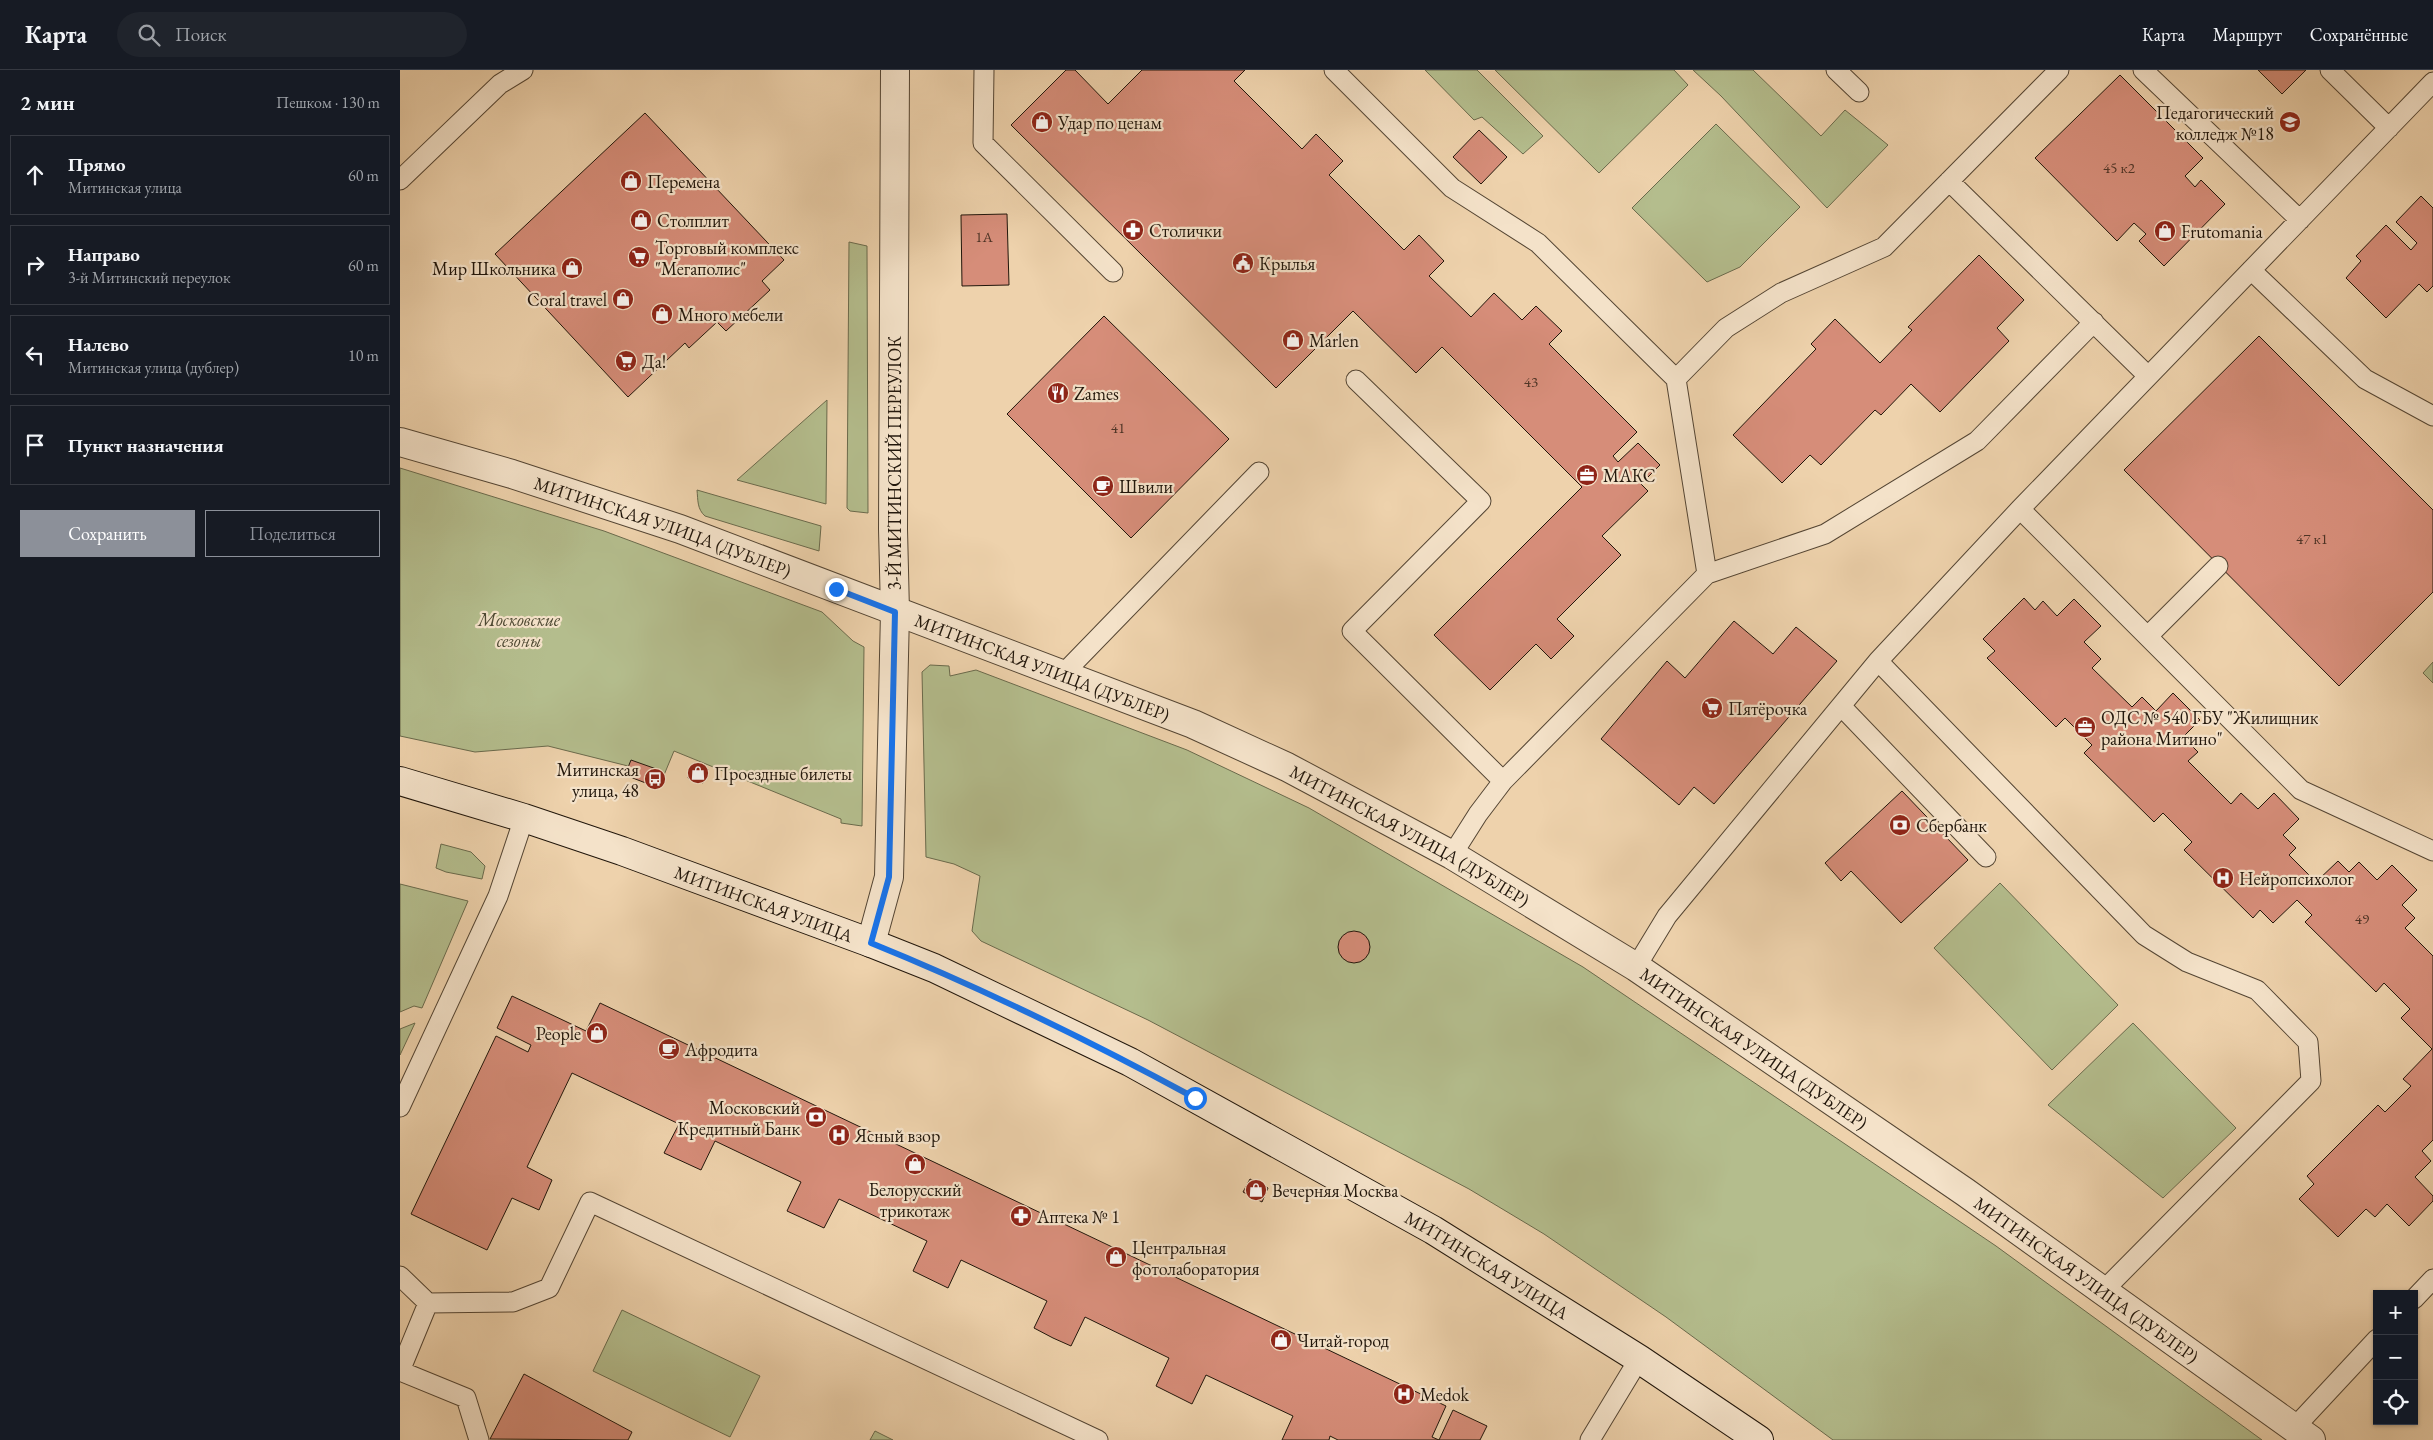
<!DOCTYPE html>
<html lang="ru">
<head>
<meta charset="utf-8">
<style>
	body { margin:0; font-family:"EB Garamond",serif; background:#20242c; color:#f1f3f6 }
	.controls { position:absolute; right:15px; bottom:15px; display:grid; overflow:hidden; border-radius:0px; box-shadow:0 1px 4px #0004 }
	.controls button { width:45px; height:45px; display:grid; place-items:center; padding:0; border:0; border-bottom:1px solid #363941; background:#171b24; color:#f1f3f6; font:25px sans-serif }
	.stop { position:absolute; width:15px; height:15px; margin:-11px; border:4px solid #1a73e8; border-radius:50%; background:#fff }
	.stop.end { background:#1a73e8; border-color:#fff; box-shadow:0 1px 5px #0008 }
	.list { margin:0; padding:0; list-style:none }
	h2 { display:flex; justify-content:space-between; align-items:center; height:65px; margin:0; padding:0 20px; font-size:21px }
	h2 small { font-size:16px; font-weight:400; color:#9ea1a6 }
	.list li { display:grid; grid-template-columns:32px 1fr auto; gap:15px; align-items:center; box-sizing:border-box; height:80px; margin:0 10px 10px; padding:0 10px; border:1px solid #363941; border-radius:0px }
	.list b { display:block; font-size:19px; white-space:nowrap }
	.list p { margin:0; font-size:16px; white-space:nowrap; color:#9ea1a6 }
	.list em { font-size:16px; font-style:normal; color:#9ea1a6 }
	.actions { display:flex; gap:10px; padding:15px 20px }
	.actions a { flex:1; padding:11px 0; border:1px solid #8c9099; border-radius:0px; text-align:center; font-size:18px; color:#8c9099 }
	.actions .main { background:#8c9099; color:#fff }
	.icon { flex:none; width:28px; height:28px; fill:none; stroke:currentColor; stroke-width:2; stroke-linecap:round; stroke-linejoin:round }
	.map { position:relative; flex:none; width:2033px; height:1370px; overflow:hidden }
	header { display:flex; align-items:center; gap:30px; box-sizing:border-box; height:70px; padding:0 25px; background:#171b24; border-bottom:1px solid #363941 }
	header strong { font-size:24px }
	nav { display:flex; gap:28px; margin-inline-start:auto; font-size:18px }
	.search { width:350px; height:45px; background:#20242c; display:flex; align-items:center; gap:12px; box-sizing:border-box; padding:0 18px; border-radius:28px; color:#9ea1a6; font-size:19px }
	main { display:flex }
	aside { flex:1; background:#171b24 }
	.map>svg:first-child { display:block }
	.green { fill:#b4bd8d; stroke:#6a6a4c }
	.building { fill:#d68d79; stroke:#21160b }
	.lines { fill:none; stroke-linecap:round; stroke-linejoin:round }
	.lane-casing { stroke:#544533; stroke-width:21 }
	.street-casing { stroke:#544533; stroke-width:30 }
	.secondary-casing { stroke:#21160b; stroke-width:30 }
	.lane { stroke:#f4e2c9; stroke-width:19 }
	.street { stroke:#f4e2c9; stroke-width:28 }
	.secondary { stroke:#f4e2c9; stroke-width:28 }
	.route { stroke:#1a73e8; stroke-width:6 }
	.labels { text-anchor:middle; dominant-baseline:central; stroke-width:4.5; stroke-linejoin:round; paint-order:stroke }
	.number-label { font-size:15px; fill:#4e3426 }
	.poi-label { font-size:18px; fill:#21160b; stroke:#f4e2c9; text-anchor:start }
	.street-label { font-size:18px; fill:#21160b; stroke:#f4e2c9 }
	.park-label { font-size:18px; font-style:italic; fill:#4d4832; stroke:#f4e2c9 }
</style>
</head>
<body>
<header>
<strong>Карта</strong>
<div class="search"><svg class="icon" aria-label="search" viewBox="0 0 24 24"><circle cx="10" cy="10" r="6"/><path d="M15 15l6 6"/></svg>Поиск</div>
<nav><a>Карта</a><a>Маршрут</a><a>Сохранённые</a></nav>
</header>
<main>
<aside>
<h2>2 мин<small>Пешком · 130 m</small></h2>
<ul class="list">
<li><svg class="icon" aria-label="ahead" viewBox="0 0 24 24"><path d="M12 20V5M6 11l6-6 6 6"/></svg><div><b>Прямо</b><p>Митинская улица</p></div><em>60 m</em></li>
<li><svg class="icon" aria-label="right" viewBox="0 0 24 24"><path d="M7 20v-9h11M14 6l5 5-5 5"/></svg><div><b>Направо</b><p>3-й Митинский переулок</p></div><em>60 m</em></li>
<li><svg class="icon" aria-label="left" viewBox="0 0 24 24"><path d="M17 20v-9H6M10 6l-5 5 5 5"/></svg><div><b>Налево</b><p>Митинская улица (дублер)</p></div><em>10 m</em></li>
<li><svg class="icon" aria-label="arrive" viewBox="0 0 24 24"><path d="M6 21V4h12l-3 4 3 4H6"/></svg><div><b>Пункт назначения</b></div></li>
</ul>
<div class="actions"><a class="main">Сохранить</a><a>Поделиться</a></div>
</aside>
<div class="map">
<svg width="2033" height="1370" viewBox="0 0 2033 1370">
	<rect width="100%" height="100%" fill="#eed2ac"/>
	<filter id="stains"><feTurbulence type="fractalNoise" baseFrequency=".004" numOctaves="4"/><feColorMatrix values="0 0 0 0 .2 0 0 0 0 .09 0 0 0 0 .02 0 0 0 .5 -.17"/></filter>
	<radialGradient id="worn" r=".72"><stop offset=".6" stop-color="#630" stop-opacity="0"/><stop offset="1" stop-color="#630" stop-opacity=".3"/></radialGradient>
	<!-- green -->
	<path class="green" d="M1025,0h52l66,66 -20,18 -41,-37 -8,3z
		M1095,0h179l14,15 -89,88z
		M1293,0h60l68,66 24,-26 43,35 -61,63 -106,-112z
		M1316,54l84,83 -60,60 -33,15 -75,-74z
		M449,172l18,4 1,267 -18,-2 -3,-3z
		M427,330l-1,104 -89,-24z
		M0,398l204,63 218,81 31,29 11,6 -2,179 -21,-3v-4l-167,-68 -10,24 -116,-29 -73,6 -75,-16z
		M297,420l124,36 -2,25 -114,-35c-8,-7 -7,-16 -8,-26z
		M2033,592v21l-10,-10z
		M530,595l19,1 1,10 26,-6 211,80 122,58 274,159 413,279 266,194h-429l-167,-123 -122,-83 -75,-45 -321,-169 -167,-79 -9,-10 8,-55 -26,-12 -28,-7 -4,-185z
		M41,774l30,8 14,14 -3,13 -36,-7 -10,-4z
		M1600,813l118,122 -66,65 -118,-122z
		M0,814l68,17 -46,107 -8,-2 -14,6z
		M15,953l-15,32v-26z
		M1733,953l103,105 -73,70 -115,-93z
		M222,1240l138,66 -30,61 -137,-66z
		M475,1361l18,9h-23z"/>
	<!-- building -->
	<path class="building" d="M666,0h9l33,34 34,-34h103l-11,11 68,68 14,-15 27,27 -14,14 75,75 15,-15 25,26 -15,15 42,41 23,-24 28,27 14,-14 26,25 -13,13 88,88 -24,24 5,6 20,-19 22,22 -19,19 7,7 -46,45 19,19 -64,64 17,17 -23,23 -15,-15 -46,46 -56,-55 148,-148 -140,-140 -26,26 -63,-62 -77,77 -265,-263z
		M1858,0h48l-24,24z
		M1720,5l83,83 -18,18 10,11 6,-7 24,24 -61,62 -25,-25 7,-7 -12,-11 -17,18 -82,-83z
		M245,43l139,147 -22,21 8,9 -44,41 -9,-9 -28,26 -4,-5 -57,54 -133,-143z
		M1079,60l28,27 -26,27 -28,-27z
		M2021,126l12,12v78l-6,6 -8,-8 -33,34 -40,-40 15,-17 -5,-5 30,-31 25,25 6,-7 -21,-21z
		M607,144l2,71 -47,1 -1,-71z
		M1579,185l45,45 -27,28 12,13 -69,71 -29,-28 -30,31 -6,-5 -54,55 -11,-10 -28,28 -49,-48 83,-86 -5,-5 24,-25 45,44 32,-33 -4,-3z
		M704,246l125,123 -98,99 -124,-124z
		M1859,266l174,174v82l-94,94 -215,-216z
		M1624,528l11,12 8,-9 14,15 17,-17 27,27 -17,16 17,17 -9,9 40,39 10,-10 14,14 17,-18 27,27 -17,17 15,15 -10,9 43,43 10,-11 17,16 16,-16 25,26 -16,16 13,13 -7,7 27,27 22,-21 11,11 10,-10 18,18 15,-15 25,25 -15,15 13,13 -10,10 28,28v184l-11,11 9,10 -16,16 18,19v5l-24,25 -22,-22 -12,13 -9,-8 -28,28 -39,-38 15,-15 -7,-8 71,-71 7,7 26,-26 -8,-7 29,-30 -31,-31 9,-9 -26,-26 -8,9 -71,-70 7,-7 -15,-15 -24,23 -13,-13 -7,8 -69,-68 8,-8 -29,-29 -9,9 -70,-69 8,-8 -27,-27 -9,9 -69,-69 8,-7 -12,-12z
		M1334,551l39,33 23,-27 41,34 -123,143 -20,-17 -15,18 -78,-66 66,-78 18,17z
		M231,690l31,11 -6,16 -31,-12z
		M293,694l15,5 -5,14 -15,-5z
		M1502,721l66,69 -67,63 -50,-52 -10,10 -16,-18z
		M938 877a16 16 0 1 1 32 0a16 16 0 1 1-32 0Z
		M112,926l74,35 14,-28 846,403 -14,31 7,3 14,-30 34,16 -7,14h-142l-8,-4 -1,4h-47l11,-24 -87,-41 -14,29 -36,-18 13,-28 -84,-41 -14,29 -18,-8 -19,-10 13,-27 -86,-41 -13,28 -35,-17 14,-30 -88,-42 -15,29 -37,-17 14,-29 -86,-41 -14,29 -37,-17 15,-29 -107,-51 -45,94 25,13 -7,16 -6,14 -27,-12 -25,52 -76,-36 85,-178 32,16 3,-7 -34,-17z
		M850,1109l18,9 -6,14 -19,-10z
		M124,1304l108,58 -4,8 -138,-1z"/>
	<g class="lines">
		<!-- lane casing -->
		<g class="lane-casing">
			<path id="lane" d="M584,0l-1,73 130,129
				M934,0l118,118 86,55 138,136 31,195 -204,207 -25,33 -26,41
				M1436,0l23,22
				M1743,0l157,150
				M1930,0l59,58
				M0,110l100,-96 23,-14
				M1549,111l199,195
				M1851,200l114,109 68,37
				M1276,309l50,-51 55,-35 103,-46 175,-177
				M956,310l125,121 -129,130 151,150
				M1620,439l281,281 132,61
				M1307,504l118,-40 152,-93 117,-119
				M1748,566l70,-70
				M1478,591l266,274 43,27 70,28 51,52 3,39 -208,210
				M663,604l196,-202
				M1441,636l145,151
				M1236,897l31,-51 211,-255 142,-152 413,-427
				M0,1037l98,-211 26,-78
				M0,1206l28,27 -28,68 66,27 13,42
				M2014,1229l19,-20
				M28,1233l85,-1 36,-14 41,-86 508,238
				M1895,1357l82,-88
				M1190,1370l49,-81"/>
		</g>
		<!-- street casing -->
		<g class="street-casing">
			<g id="street">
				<path id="s1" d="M0,372l112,32 168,55 513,195 94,43 165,88 184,112 329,225 346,248"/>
				<path d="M471,873l18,-66 6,-265 -2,-83 2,-459"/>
			</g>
		</g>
		<!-- secondary casing -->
		<g class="secondary-casing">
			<g id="secondary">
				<path id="s2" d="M0,711l124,37 98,33 249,92 63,25 196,94 303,168 206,129 120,81"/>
			</g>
		</g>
		<!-- lane -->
		<use href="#lane" class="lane"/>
		<!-- street -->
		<use href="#street" class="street"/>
		<!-- secondary -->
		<use href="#secondary" class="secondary"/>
	</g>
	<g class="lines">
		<!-- route -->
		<path class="route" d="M436,519l59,23 -6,265 -18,66c111,45 219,98 324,155"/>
	</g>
	<!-- icons -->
	<defs>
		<g id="shop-disc" transform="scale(1.125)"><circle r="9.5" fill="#8f2418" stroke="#f4e2c9"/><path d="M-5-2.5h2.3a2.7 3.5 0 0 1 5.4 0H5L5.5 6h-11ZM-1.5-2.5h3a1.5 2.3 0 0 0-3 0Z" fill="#fff"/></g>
		<g id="university-disc" transform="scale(1.125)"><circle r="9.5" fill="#8f2418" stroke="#f4e2c9"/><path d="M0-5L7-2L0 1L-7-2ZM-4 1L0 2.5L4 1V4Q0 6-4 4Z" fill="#fff"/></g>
		<g id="pharmacy-disc" transform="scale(1.125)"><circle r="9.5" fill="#8f2418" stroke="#f4e2c9"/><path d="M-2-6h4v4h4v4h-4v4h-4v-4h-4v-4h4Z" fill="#fff"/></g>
		<g id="supermarket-disc" transform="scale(1.125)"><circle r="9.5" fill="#8f2418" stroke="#f4e2c9"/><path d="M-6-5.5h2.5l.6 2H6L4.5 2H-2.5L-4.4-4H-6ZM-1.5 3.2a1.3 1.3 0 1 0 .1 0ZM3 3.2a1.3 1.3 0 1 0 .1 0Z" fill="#fff"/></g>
		<g id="civic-disc" transform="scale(1.125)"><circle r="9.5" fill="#8f2418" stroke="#f4e2c9"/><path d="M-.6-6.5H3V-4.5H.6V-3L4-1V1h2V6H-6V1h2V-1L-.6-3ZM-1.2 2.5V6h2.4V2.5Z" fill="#fff"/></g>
		<g id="restaurant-disc" transform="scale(1.125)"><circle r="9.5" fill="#8f2418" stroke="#f4e2c9"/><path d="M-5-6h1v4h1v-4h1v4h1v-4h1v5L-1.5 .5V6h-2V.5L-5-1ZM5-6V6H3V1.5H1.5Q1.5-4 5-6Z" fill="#fff"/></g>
		<g id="office-disc" transform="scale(1.125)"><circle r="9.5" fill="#8f2418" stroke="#f4e2c9"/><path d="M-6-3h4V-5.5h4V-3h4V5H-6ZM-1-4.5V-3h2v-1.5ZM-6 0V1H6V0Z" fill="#fff"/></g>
		<g id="cafe-disc" transform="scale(1.125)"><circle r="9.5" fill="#8f2418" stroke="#f4e2c9"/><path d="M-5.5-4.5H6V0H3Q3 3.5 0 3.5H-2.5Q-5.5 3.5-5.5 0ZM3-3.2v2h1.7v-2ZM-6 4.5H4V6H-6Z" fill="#fff"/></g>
		<g id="bus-disc" transform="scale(1.125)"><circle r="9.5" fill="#8f2418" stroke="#f4e2c9"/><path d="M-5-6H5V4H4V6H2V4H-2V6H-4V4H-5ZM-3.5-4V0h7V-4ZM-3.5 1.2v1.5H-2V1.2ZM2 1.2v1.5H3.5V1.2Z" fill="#fff"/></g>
		<g id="bank-disc" transform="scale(1.125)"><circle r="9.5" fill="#8f2418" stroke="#f4e2c9"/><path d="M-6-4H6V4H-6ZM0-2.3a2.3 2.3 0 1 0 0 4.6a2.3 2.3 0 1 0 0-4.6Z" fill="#fff"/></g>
		<g id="hospital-disc" transform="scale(1.125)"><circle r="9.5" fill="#8f2418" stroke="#f4e2c9"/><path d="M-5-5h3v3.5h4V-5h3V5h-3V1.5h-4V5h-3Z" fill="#fff"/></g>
	</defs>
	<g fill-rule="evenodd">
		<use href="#shop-disc" x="642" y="52"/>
		<use href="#university-disc" x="1890" y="52"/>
		<use href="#shop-disc" x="231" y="111"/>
		<use href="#shop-disc" x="241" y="150"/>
		<use href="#pharmacy-disc" x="733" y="160"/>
		<use href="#shop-disc" x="1765" y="161"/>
		<use href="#supermarket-disc" x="239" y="187"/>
		<use href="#civic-disc" x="843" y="193"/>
		<use href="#shop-disc" x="172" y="198"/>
		<use href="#shop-disc" x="223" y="229"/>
		<use href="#shop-disc" x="262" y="244"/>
		<use href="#shop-disc" x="893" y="270"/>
		<use href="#supermarket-disc" x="226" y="291"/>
		<use href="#restaurant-disc" x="658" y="323"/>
		<use href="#office-disc" x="1187" y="405"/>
		<use href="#cafe-disc" x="703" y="416"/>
		<use href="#supermarket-disc" x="1312" y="638"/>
		<use href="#office-disc" x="1685" y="657"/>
		<use href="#shop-disc" x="298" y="703"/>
		<use href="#bus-disc" x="255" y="709"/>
		<use href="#bank-disc" x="1500" y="755"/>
		<use href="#hospital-disc" x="1823" y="808"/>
		<use href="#shop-disc" x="197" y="963"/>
		<use href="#cafe-disc" x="269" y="979"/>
		<use href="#bank-disc" x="416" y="1047"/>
		<use href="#hospital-disc" x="439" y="1065"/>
		<use href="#shop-disc" x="515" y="1094"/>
		<use href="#shop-disc" x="856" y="1120"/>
		<use href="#pharmacy-disc" x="621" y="1146"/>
		<use href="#shop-disc" x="716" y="1187"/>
		<use href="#shop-disc" x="881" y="1270"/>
		<use href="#hospital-disc" x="1004" y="1324"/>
	</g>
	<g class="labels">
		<!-- number labels -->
		<g class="number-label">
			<text x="1719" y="97">45 к2</text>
			<text x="584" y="166">1А</text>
			<text x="1131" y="311">43</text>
			<text x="718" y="357">41</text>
			<text x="1912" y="468">47 к1</text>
			<text x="1962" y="848">49</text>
		</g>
		<!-- poi labels -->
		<g class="poi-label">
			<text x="1874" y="42" text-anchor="end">Педагогический<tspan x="1874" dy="21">колледж №18</tspan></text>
			<text x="658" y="52">Удар по ценам</text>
			<text x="247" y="111">Перемена</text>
			<text x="257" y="150">Столплит</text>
			<text x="749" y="160">Столички</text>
			<text x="1781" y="161">Frutomania</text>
			<text x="255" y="177">Торговый комплекс<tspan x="255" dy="21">"Мегаполис"</tspan></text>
			<text x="859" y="193">Крылья</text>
			<text x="156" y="198" text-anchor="end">Мир Школьника</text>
			<text x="207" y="229" text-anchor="end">Coral travel</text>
			<text x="278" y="244">Много мебели</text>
			<text x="909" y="270">Marlen</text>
			<text x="242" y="291">Да!</text>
			<text x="674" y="323">Zames</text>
			<text x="1203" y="405">МАКС</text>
			<text x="719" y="416">Швили</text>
			<text x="1328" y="638">Пятёрочка</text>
			<text x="1701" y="647">ОДС № 540 ГБУ "Жилищник<tspan x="1701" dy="21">района Митино"</tspan></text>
			<text x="239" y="699" text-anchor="end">Митинская<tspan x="239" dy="21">улица, 48</tspan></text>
			<text x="314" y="703">Проездные билеты</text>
			<text x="1516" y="755">Сбербанк</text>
			<text x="1839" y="808">Нейропсихолог</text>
			<text x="181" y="963" text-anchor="end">People</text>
			<text x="285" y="979">Афродита</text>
			<text x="400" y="1037" text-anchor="end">Московский<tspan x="400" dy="21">Кредитный Банк</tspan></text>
			<text x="455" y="1065">Ясный взор</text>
			<text x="515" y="1119" text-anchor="middle">Белорусский<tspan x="515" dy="21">трикотаж</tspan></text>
			<text x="872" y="1120">Вечерняя Москва</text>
			<text x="637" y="1146">Аптека № 1</text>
			<text x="732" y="1177">Центральная<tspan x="732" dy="21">фотолаборатория</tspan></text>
			<text x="897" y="1270">Читай-город</text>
			<text x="1020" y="1324">Medok</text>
		</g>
		<!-- street labels -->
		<g class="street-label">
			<text transform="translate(494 393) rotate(-90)">3-Й МИТИНСКИЙ ПЕРЕУЛОК</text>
			<text stroke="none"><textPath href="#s1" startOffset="276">МИТИНСКАЯ УЛИЦА (ДУБЛЕР)</textPath></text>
			<text stroke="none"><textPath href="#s1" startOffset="681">МИТИНСКАЯ УЛИЦА (ДУБЛЕР)</textPath></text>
			<text stroke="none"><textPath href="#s1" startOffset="1086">МИТИНСКАЯ УЛИЦА (ДУБЛЕР)</textPath></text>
			<text stroke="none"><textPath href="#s2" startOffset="384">МИТИНСКАЯ УЛИЦА</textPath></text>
			<text stroke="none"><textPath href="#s1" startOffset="1491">МИТИНСКАЯ УЛИЦА (ДУБЛЕР)</textPath></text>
			<text stroke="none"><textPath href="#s2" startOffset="1194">МИТИНСКАЯ УЛИЦА</textPath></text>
			<text stroke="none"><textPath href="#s1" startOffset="1896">МИТИНСКАЯ УЛИЦА (ДУБЛЕР)</textPath></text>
		</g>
		<!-- park labels -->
		<g class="park-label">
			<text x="119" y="549">Московские<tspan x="119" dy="21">сезоны</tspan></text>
		</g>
	</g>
	<rect width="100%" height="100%" filter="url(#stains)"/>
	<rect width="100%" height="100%" fill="url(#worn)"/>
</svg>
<div class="controls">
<button>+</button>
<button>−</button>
<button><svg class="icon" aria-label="locate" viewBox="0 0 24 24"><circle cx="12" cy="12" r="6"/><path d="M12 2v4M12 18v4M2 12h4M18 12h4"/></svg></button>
</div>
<div class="stop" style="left:795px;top:1028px"></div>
<div class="stop end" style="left:436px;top:519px"></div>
</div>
</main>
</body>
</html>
